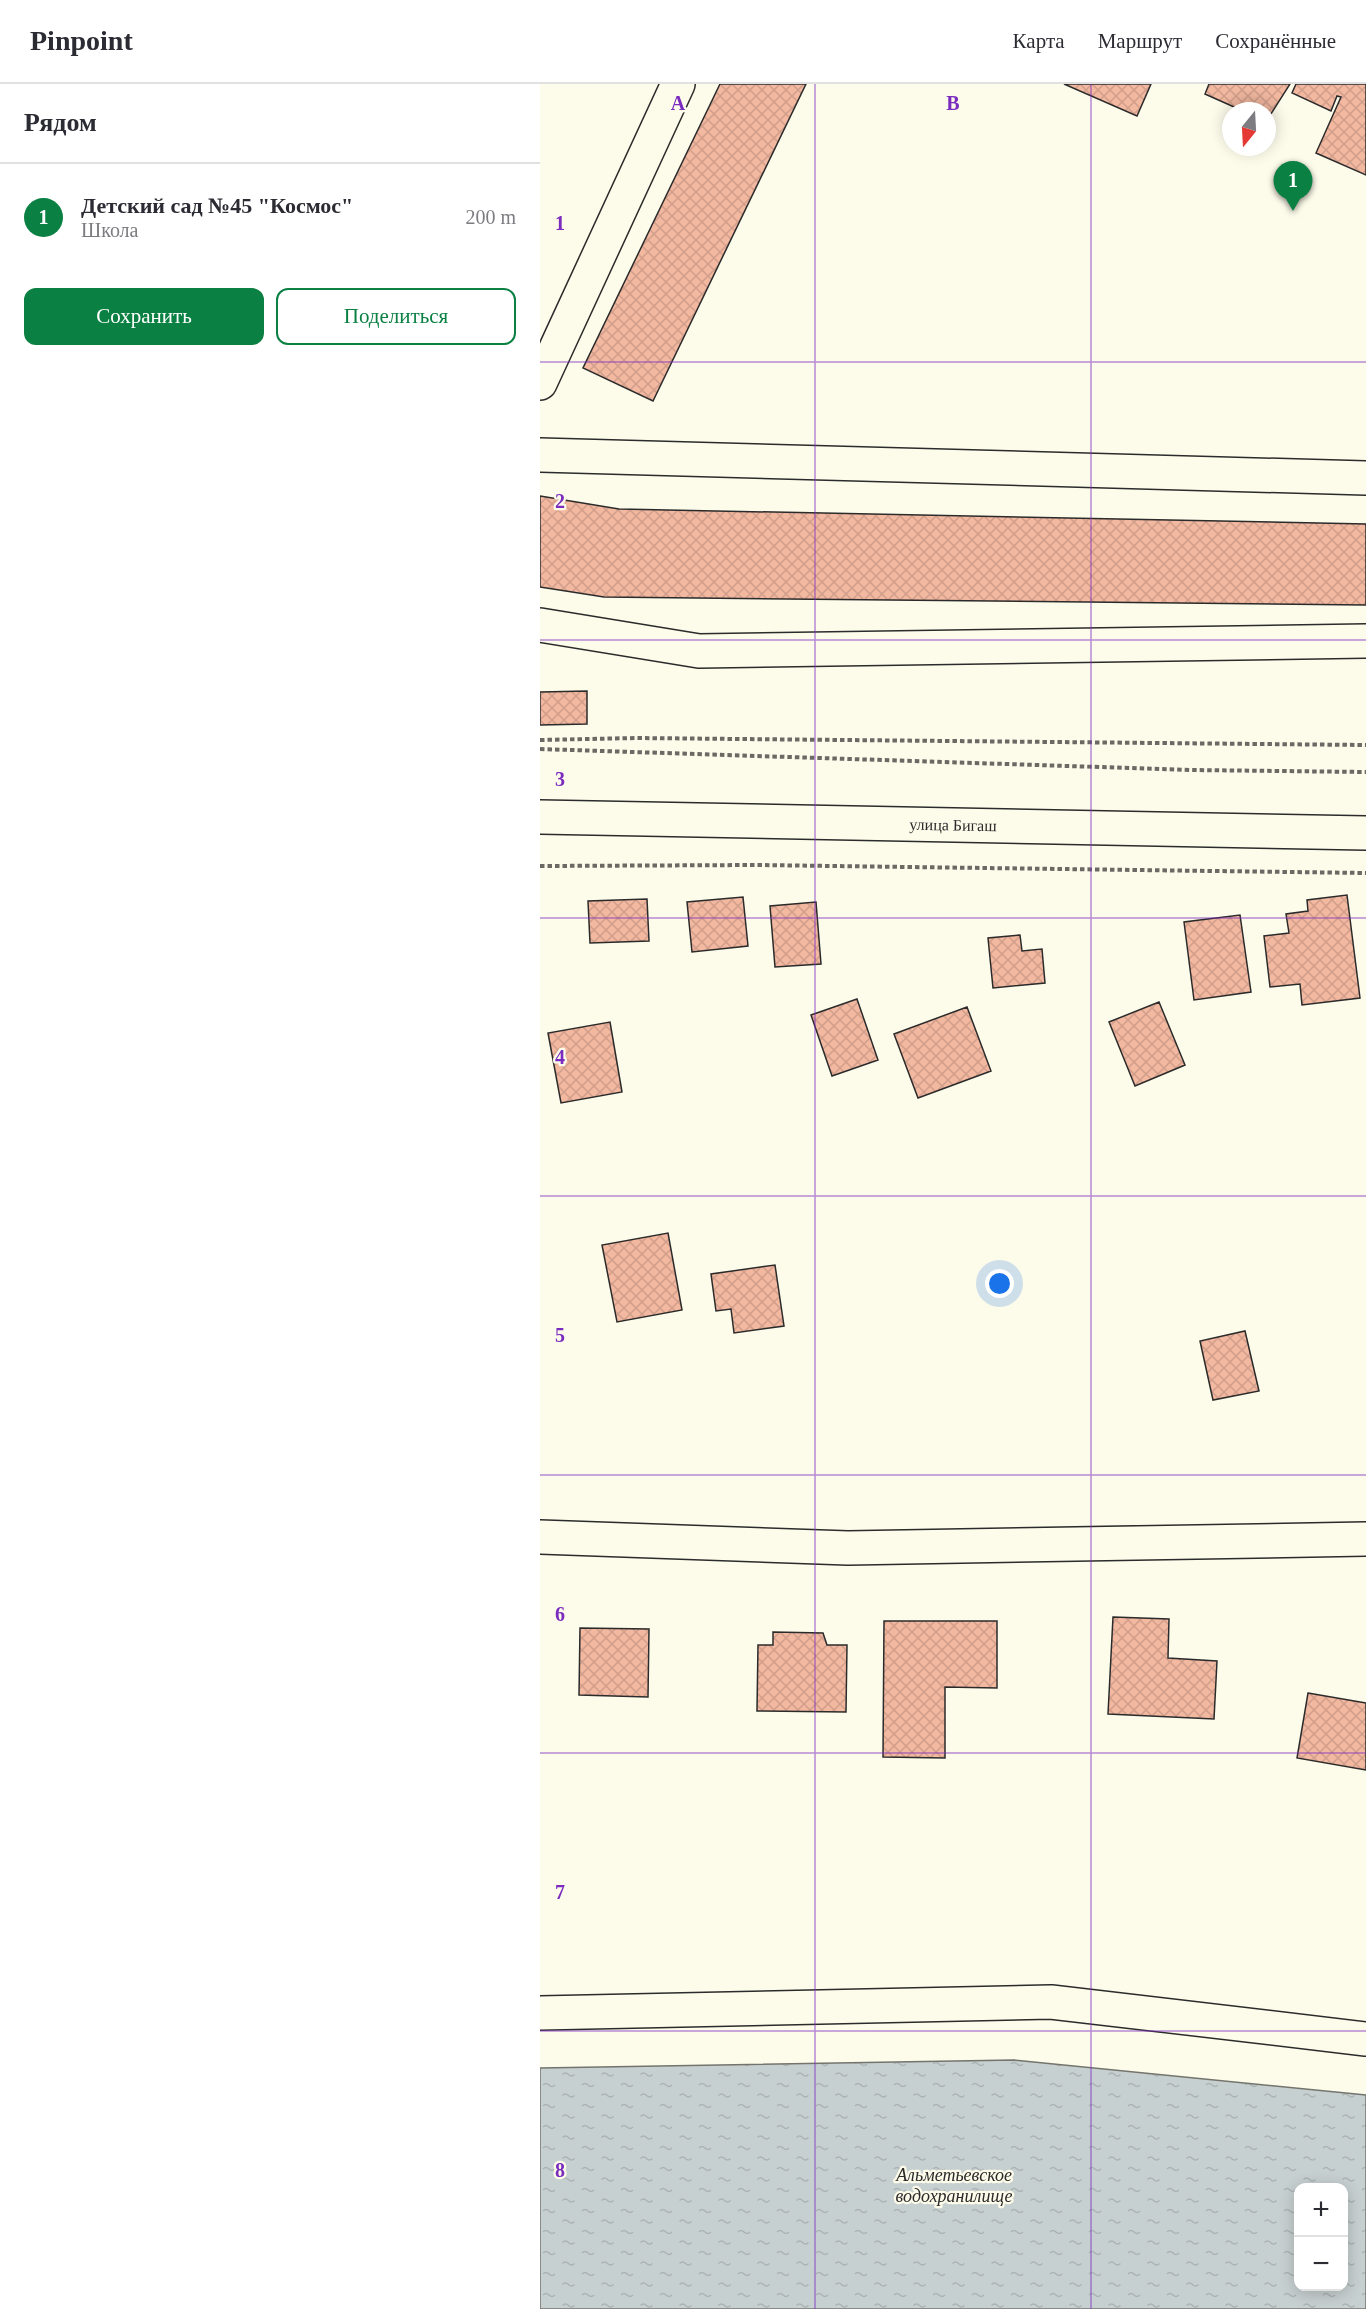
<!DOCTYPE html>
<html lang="ru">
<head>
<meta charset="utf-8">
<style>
	body { margin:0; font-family:Georgia,serif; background:#f2f2f3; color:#2b2b33 }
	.controls { position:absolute; right:18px; bottom:18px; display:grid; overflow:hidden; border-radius:12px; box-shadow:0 3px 15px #0003 }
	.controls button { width:54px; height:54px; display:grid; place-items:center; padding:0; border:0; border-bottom:2px solid #e1e1e2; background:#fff; color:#2b2b33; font:30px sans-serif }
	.compass { position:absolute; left:682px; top:18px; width:54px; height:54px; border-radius:50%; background:#fff; box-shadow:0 3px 15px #0003; rotate:198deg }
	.you { position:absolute; left:460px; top:1200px; width:21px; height:21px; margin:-15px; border:4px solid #fff; border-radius:50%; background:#1a73e8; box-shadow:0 0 0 9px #1a73e833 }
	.badge { display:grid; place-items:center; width:39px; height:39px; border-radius:50%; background:#0b8043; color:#fff; font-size:20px; font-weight:700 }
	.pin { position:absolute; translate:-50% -50px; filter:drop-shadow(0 2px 3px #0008) }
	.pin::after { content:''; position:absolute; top:32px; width:21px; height:18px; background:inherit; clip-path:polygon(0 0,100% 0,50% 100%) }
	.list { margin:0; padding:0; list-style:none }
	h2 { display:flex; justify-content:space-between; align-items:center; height:78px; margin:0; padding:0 24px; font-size:26px }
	h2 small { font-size:20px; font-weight:400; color:#7c7c81 }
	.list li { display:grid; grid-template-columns:39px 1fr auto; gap:18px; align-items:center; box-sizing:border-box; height:108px; padding:0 24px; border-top:2px solid #e1e1e2 }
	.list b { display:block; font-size:22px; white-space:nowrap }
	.list p { margin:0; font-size:20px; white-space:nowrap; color:#7c7c81 }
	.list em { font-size:20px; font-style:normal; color:#7c7c81 }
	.actions { display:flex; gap:12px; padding:18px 24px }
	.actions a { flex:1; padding:14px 0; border:2px solid #0b8043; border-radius:12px; text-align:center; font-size:21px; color:#0b8043 }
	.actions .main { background:#0b8043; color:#fff }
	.map { position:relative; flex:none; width:826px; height:2225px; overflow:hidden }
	header { display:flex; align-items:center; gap:36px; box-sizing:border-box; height:84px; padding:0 30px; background:#fff; border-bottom:2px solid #e1e1e2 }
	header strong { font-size:28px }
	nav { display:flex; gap:33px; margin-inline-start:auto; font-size:21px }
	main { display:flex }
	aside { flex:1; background:#fff }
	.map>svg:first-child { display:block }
	.water { fill:url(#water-ripples); stroke:#74746e; stroke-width:1.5; fill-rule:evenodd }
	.building { fill:url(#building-cross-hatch); stroke:#2b2b2b; stroke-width:1.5 }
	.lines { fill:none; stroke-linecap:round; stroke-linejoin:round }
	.minor-casing { stroke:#2b2b2b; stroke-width:36 }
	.major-casing { stroke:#2b2b2b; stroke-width:36 }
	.path { stroke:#6a6964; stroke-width:4; stroke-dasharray:4.5 3; stroke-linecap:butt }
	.minor { stroke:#fdfbea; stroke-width:33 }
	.major { stroke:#fdfbea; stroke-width:33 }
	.grid { fill:none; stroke:#7b2cbf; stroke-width:1.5; stroke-opacity:0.55 }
	.labels { text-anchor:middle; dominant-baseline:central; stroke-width:4.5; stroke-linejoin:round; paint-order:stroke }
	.street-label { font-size:16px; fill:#2b2b2b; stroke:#fdfbea }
	.water-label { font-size:18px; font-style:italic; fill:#2b2b2b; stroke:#fdfbea }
	.grid-label { font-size:20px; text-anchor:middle; font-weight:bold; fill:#7b2cbf; stroke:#fdfbea; stroke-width:4.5; stroke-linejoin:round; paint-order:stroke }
</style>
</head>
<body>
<header>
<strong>Pinpoint</strong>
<nav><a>Карта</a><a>Маршрут</a><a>Сохранённые</a></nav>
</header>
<main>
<aside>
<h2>Рядом<small></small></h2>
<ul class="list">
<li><span class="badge">1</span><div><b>Детский сад №45 &quot;Космос&quot;</b><p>Школа</p></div><em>200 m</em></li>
</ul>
<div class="actions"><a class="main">Сохранить</a><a>Поделиться</a></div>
</aside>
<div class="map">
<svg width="826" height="2225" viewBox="0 0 826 2225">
	<defs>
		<pattern id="water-ripples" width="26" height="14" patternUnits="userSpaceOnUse" patternTransform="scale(1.5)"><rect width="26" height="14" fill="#c7d0d0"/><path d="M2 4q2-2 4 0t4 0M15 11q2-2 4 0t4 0" fill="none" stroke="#abb3b3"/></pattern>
		<pattern id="building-cross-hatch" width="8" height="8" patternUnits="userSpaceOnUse" patternTransform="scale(1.5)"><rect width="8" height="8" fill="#f2b8a0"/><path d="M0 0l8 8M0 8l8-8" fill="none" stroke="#d09e8a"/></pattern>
	</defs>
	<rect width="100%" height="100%" fill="#fdfbea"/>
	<!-- water -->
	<path class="water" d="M474,1976l352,35v214h-826v-241zM758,2104h46v98h-46z"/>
	<!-- building -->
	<path class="building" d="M180,0h86l-153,317 -70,-33z
		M524,0h87l-14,32z
		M669,0h81l-23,36v-9h-24l-38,-17z
		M756,0h70v91l-50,-22 25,-56 -4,-1 -6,15 -39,-18z
		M0,412l79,13 747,15v81l-762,-8 -64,-10z
		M47,607v33l-47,1v-33z
		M807,811l13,103 -58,7 -2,-21 -30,3 -6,-51 25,-3 -3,-19 22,-3 -1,-11z
		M203,813l5,49 -56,6 -5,-50z
		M107,815l2,42 -59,2 -2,-42z
		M276,818l5,62 -46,3 -5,-61z
		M700,831l11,77 -57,8 -10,-78z
		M480,851l2,16 20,-2 3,34 -52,5 -5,-50z
		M317,915l21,61 -46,16 -21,-61z
		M619,918l26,63 -50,21 -26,-64z
		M427,923l24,64 -73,27 -24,-64z
		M70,938l12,70 -61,11 -13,-70z
		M128,1149l14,77 -65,12 -15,-77z
		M235,1181l9,61 -50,7 -3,-24 -15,2 -5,-37z
		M705,1247l14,60 -46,9 -13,-59z
		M573,1533l56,2 -1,39 49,3 -3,58 -106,-5z
		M344,1537h113v67l-52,-1v71l-62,-1z
		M40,1544l69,1 -1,68 -69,-2z
		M233,1548l50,1 4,12h20l-1,67 -89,-1 1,-66h15z
		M768,1609l58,10v67l-69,-12z"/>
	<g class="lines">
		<!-- minor casing -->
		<g class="minor-casing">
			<path id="minor" d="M0,299l138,-299
				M0,371l826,23
				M0,541l159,26 667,-10
				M0,1453l308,11 518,-9
				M0,1929l511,-11 315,37"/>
		</g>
		<!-- major casing -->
		<g class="major-casing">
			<path id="major" d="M0,733l826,16"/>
		</g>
		<!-- path -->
		<path class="path" d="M0,656l96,-2 730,7
			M0,665l652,21 174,2
			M0,782l216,-1 610,8"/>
		<!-- minor -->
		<use href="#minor" class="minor"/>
		<!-- major -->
		<use href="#major" class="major"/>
	</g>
	<!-- grid -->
	<path class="grid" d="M275,0v2225M551,0v2225M0,278h826M0,556h826M0,834h826M0,1112h826M0,1391h826M0,1669h826M0,1947h826"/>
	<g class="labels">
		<!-- street labels -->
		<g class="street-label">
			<text transform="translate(413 741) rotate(1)">улица Бигаш</text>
		</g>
		<!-- water labels -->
		<g class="water-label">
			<text x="414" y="2091">Альметьевское<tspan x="414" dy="21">водохранилище</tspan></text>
		</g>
	</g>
	<g class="grid-label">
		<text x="138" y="26">A</text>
		<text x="413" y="26">B</text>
		<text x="20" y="146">1</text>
		<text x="20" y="424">2</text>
		<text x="20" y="702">3</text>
		<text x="20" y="980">4</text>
		<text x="20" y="1258">5</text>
		<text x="20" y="1537">6</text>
		<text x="20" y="1815">7</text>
		<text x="20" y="2093">8</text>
	</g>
</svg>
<div class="controls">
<button>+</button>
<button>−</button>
</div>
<svg class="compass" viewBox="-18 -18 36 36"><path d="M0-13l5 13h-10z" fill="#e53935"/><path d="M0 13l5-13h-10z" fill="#7c7c81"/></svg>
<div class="you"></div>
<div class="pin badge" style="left:753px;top:127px">1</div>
</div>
</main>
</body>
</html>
